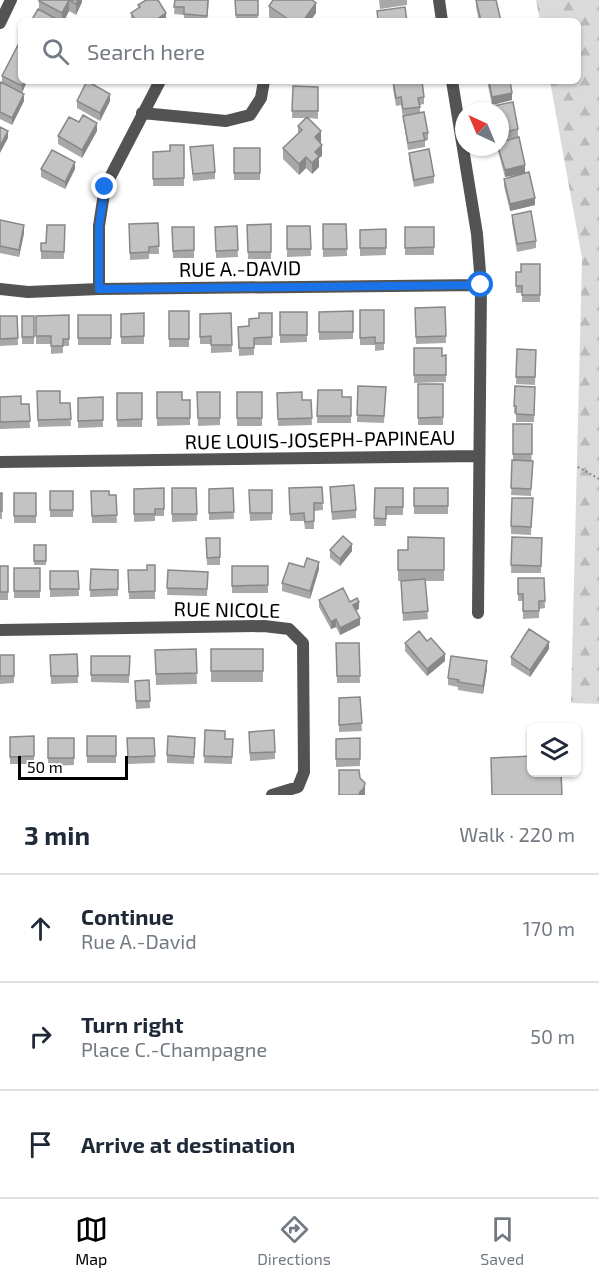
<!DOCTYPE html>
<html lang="en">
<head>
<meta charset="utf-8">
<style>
	body { margin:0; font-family:"Exo 2",sans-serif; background:#f2f2f3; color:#1f2937 }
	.controls { position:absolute; right:18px; bottom:18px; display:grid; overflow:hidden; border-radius:9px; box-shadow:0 2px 4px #0004 }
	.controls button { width:54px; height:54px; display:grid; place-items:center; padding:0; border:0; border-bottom:2px solid #e0e1e3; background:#fff; color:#1f2937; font:30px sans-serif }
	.compass { position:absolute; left:455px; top:102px; width:54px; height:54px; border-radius:50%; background:#fff; box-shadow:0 2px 4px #0004; rotate:316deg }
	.scale { position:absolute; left:18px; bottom:15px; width:110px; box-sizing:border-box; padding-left:6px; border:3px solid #000; border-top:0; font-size:16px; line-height:21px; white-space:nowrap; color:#000; -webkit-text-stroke:4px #fff; paint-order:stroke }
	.stop { position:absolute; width:18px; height:18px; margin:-14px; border:4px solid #1a73e8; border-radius:50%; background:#fff }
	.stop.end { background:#1a73e8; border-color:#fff; box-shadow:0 2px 6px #0008 }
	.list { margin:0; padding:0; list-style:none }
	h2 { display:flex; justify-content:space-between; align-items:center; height:78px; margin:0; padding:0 24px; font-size:26px }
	h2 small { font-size:20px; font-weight:400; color:#747a83 }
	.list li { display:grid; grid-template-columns:39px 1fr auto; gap:18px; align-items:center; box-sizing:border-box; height:108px; padding:0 24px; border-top:2px solid #e0e1e3 }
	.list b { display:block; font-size:22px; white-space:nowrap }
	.list p { margin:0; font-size:20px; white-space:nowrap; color:#747a83 }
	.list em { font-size:20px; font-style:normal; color:#747a83 }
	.icon { flex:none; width:33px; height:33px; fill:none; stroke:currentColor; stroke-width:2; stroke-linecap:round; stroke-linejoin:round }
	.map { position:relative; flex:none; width:599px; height:795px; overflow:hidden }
	.search { position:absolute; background:#fff; box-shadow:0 2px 4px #0004; left:18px; right:18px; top:18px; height:66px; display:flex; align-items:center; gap:15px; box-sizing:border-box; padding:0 21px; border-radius:9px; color:#747a83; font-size:22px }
	.sheet { height:402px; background:#fff }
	nav { display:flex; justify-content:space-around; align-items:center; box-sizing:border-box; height:84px; border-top:2px solid #e0e1e3; background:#fff; font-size:16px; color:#747a83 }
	nav a { display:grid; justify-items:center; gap:3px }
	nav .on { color:#000 }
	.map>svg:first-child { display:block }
	.forest { fill:url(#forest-firs) }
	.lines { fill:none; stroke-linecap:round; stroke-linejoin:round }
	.path { stroke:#757575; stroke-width:2; stroke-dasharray:1.5 3; stroke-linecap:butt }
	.street { stroke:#535353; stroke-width:12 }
	.wall { fill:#a8a8a8 }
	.shaded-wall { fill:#888 }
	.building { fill:#c3c3c3; stroke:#888; stroke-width:1.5 }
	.route { stroke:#1a73e8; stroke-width:8 }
	.labels { text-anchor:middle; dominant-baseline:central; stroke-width:4.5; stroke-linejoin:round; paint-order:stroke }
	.street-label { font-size:20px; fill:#000; stroke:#fff }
</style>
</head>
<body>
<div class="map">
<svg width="599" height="795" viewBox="0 0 599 795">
	<defs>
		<pattern id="forest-firs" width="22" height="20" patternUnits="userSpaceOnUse" patternTransform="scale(1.5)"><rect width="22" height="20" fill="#dadada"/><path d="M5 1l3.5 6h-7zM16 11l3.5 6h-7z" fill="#b9b9b9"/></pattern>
	</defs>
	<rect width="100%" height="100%" fill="#fff"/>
	<!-- forest -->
	<path class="forest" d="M536,0h63v704l-28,-1 11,-445 -32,-177h28v-60h-38z"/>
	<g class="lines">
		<!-- path -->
		<path class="path" d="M578,467l21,12"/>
		<!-- street -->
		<path class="street" d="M439,0l3,21
			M0,23l11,-23
			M452,81l25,153 4,51 -3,328
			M142,113l84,8 24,-6 11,-17 3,-17
			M0,289l28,3 71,-3 382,-4
			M99,289v-63l6,-39 55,-106
			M0,462l479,-6
			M0,630l264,-4 25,3 14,14 1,129 -6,15 -26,8"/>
	</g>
	<!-- wall -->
	<path class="wall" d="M82,0v2l-6,13 -7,-4 -5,10h-33l8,-12v-8z
		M175,0h34l-2,21h-23v-6l-10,-1z
		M235,0h23v21h-22z
		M379,0h28v5l-27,4z
		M476,0l25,21h-22l-3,-14z
		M138,5l28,15 -1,1h-34v-8l7,-5z
		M269,6l47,7 -6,8h-35l-6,-4z
		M2,76l25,5 -5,12 2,8 -12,24 -12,-6v-34l2,-2z
		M393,81l31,16v7l-4,1v8l8,20v7l-3,1v6l-17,3 -7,-45 -5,1 -3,-17z
		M487,81h23l2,19 -20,5z
		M293,86l25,1v32l-9,-1 12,24h-1l2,14 -3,2v9l-7,7 -6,-6 -7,7 -16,-16v-11l15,-15v-7l7,-8h-13z
		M77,101h33l-10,20 -23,-13z
		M513,102l5,27v8l-18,3v-29h-7v-5z
		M97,131l-15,27 -24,-14v-8z
		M184,145v41h-31v-34l17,-1z
		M190,147l25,25v7l-22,2z
		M497,147h3l25,26 -20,4z
		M234,148h26v32h-26z
		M409,153l25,23v7l-20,4 -5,-27z
		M41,169h34l-10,20 -24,-12z
		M504,179l31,26 -25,6 -6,-25z
		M512,215l24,26v7l-19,4 -5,-30z
		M0,220l24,13 -5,24 -19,-4z
		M158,223l1,31h-10v5l-19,1 -1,-36z
		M271,224v35h-23l-1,-34z
		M323,224h23l1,32 -24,1z
		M65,225l-1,34h-23v-16h5z
		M237,226l1,31 -22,1 -1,-31z
		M287,226h23l1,30 -24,1z
		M172,227h22v31h-21z
		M405,227h29v28h-29z
		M386,229v26l-26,1v-26z
		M540,264v38h-18v-9h-6v-21h5z
		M445,307l1,36 -30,1 -1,-36z
		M360,310h24v40l-9,1v-6h-15z
		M169,311h20v36h-20z
		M353,311v28l-34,1v-28z
		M280,312h27v30l-27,1z
		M144,313v31h-23v-30z
		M231,313l1,39 -21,1v-9h-11v-30z
		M272,313v32h-18v10l-15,1 -1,-29 11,-1 10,-8z
		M69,315v31h-6v7l-12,1v-10h-15v-28z
		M78,315h33v30h-33z
		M0,316h17l1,29 -18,1z
		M22,316h12v28h-12z
		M414,348l28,8 4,-1v27l-32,1z
		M517,349l19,1 -1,35 -19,-1z
		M418,384h25v41h-25z
		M358,386l28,1 -2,36 -27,-1z
		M515,386l20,9 -1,27h-18v-9h-2z
		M318,390l24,7h9v26h-34z
		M37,391l23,12h10l1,23 -33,1z
		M157,392l25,8h8v25l-33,1z
		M197,392h23v33l-22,1z
		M237,392h25v34h-25z
		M117,393h25v34h-25z
		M277,393l25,7h9l1,25 -34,1z
		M0,397l21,7h8l1,24 -30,1z
		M103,397v30l-25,1v-30z
		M513,424h19l-1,72 -20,-1 2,-35z
		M322,487l1,23 -9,1v18h-9l-1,-8h-14l-1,-33z
		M330,487l26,23v8l-24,2z
		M164,488v28h-9v5l-21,1v-33z
		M172,488h24l1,33 -25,1z
		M233,488l1,31 -25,1v-31z
		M375,488h28v27h-17v11h-12z
		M414,488h34v26h-34z
		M249,490h23v30l-22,1z
		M50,491h23v26h-23z
		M91,491l18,4h7l1,28h-25z
		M0,493h2v26h-2z
		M14,493h22v30h-22z
		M533,498l-2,37 -20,-1v-8z
		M512,537l30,1 -1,35h-30z
		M206,538h14v27h-13z
		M444,538v43h-19l3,38 -25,2 -2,-40h4h-7v-31h10z
		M34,545h12v20h-12z
		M330,550l22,1 -12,15 -10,-8z
		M155,565v34h-26l-1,-29h19z
		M0,566h8v34h-8z
		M232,566h36v27h-36z
		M14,568h26v30h-26z
		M91,569l27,1v26l-28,1z
		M319,569l-9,30 -28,-8v-8z
		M168,570l40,2 -1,24 -40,-1z
		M50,571h28l1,25 -29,1z
		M518,578h26l1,30 -6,1v9l-16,1v-18h-5z
		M319,600l31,2 9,7 -3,1 4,15 -20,10 -4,-8 -5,2 -12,-22z
		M427,641l18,20 -18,15 -22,-25v-8z
		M336,643h23l1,40h-23z
		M196,649l1,35 -41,1 -1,-35z
		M211,649h52v33h-52z
		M549,649l-19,28 -19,-12v-8z
		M77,654l1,29 -27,1 -1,-29z
		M0,655h14v28l-14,1z
		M91,656h39l-1,27 -38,-1z
		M487,669l-4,25 -25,-4v-3l-10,-2v-7z
		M149,680l1,28 -14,1 -1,-28z
		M360,697l2,34 -23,1v-34z
		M205,730l20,9h8l-1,25 -28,-1z
		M249,732l26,20v7l-25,2z
		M34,736v28h-24v-27z
		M87,736h29v27h-29z
		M48,738h26v27l-26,1z
		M127,738h27l1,25 -27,1z
		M195,738l-1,26 -27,-1v-8z
		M360,738v28l-24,1v-28z"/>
	<!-- shaded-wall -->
	<path class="shaded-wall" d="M69,0v11l-5,10h-2v-8z
		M78,0h4v2l-6,13v-11z
		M316,3v10l-6,8h-7z
		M166,13v7l-1,1h-11z
		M24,81h3l-5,12v-7z
		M512,93v7l-20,5v-8z
		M24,94v7l-12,24v-7z
		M110,94v7l-10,20v-8z
		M97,123v8l-15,27v-8z
		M8,131v7l-8,15v-7z
		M321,131v11l-6,6v-11z
		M322,145v11l-3,2v9l-7,7v-11l3,-11z
		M306,157v11l-7,7v-11z
		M75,162v7l-10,20v-7z
		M525,165v8l-20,4v-7z
		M535,198v7l-25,6v-7z
		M24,225v8l-5,24v-7z
		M352,544v7l-12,15v-7z
		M319,562v7l-9,30v-8z
		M359,602v7l-6,3v-7z
		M360,618v7l-20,10v-7z
		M336,619v8l-5,2v-7z
		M549,642v7l-19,28v-7z
		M445,654v7l-18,15v-7z
		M487,661v8l-4,25v-8z
		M365,783v12h-6l1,-3z"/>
	<!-- building -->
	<path class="building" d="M39,0h30l-7,13 -23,-12z
		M69,0h9l-2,4z
		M146,0h12l8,13 -12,8h-18l-5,-8 9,-6 -2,-2z
		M175,0h33l-1,16 -23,-2v-7h-10z
		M235,0h23v15h-22z
		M273,0h39l4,3 -13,18h-12l-22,-15z
		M476,0h20l5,21h-20z
		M405,7l2,14h-24v-1h-5l-1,-9z
		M38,9l22,12h-29z
		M19,43l2,2v36h3l-2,5 -20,-10z
		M87,81l23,13 -10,19 -23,-12z
		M393,81h29l2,16 -6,1 2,9 -17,2 -2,-12 -5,1z
		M489,81h21l2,12 -20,4z
		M1,82l23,12 -12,24 -12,-6v-27z
		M293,86l25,1v24h-26z
		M513,102l5,27 -18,4v-22h-6l-1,-5z
		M424,112l4,21h-5l2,7 -17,3 -5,-27z
		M83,115l14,8 -15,27 -24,-14 11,-19 10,5z
		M307,117l14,14 -6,6 7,8 -7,7 4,4 -7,7 -6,-6 -7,7 -16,-16 19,-18 -4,-4z
		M0,127l8,4 -8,15z
		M519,137l6,28 -20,5 -7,-23h2v-5z
		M170,145h14v33l-31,1v-27l17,-1z
		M213,145l2,27 -22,2 -3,-27z
		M234,148h26v25h-26z
		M429,149l5,27 -20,4 -5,-27z
		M52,150l23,12 -10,20 -24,-13z
		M529,172l6,26 -25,6 -6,-25z
		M531,211l5,30 -19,3 -5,-29z
		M0,220l24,5 -5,25 -19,-4z
		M158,223l1,23 -10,1v5l-19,1 -1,-29z
		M271,224v28h-23l-1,-27z
		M323,224h23l1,25h-24z
		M47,225h18l-1,27 -23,-1v-8h5z
		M237,226l1,24 -22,1 -1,-24z
		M287,226h23l1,23h-24z
		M172,227h22v23l-21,1z
		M405,227h29v20l-29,1z
		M386,229v19h-26v-18z
		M521,264h19v31h-18v-9h-6v-14h5z
		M445,307l1,29 -30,1 -1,-29z
		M360,310h24v33h-9v-6l-15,1z
		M169,311h20v28h-20z
		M353,311v21h-34v-20z
		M280,312h27v23h-27z
		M144,313v23l-23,1v-23z
		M231,313l1,32h-21v-9l-11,1v-23z
		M259,313h13v24l-18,1v10h-15l-1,-21 11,-1v-7l10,-1z
		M69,315v24h-6v7h-12v-10h-15v-20z
		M78,315h33v23h-33z
		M0,316h17l1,22 -18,1z
		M22,316h12v21h-12z
		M414,348h28v8l4,-1v20h-32z
		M517,349l19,1 -1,27h-19z
		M418,384h25v33l-25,1z
		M358,386l28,1 -2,29 -27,-1z
		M515,386l20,1 -1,28 -18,-1v-8h-2z
		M318,390h24v7h9v19h-34z
		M37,391h23v12h10l1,16 -33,1z
		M157,392h25v8h8v18h-33z
		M197,392h23v26h-22z
		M237,392h25v26h-25z
		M302,392v8h9l1,18 -34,1 -1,-26z
		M117,393h25v26l-25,1z
		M21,396v8h8l1,17 -30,1v-25z
		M103,397v23l-25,1v-23z
		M513,424h19v30h-19z
		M512,460l21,1 -2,28 -20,-1z
		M354,485l2,25 -24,2 -2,-25z
		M322,487l1,16h-9v18l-9,1 -1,-9 -14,1 -1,-26z
		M164,488v21h-9v5h-21v-25z
		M172,488h24l1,26h-25z
		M233,488l1,24 -25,1v-24z
		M375,488h28v19h-17v12l-12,-1z
		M414,488h34v18h-34z
		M249,490h23v23h-22z
		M50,491h23v19h-23z
		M91,491h18v4h7l1,20 -25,1z
		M0,493h2v18h-2z
		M14,493h22v23h-22z
		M512,498h21l-2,29 -20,-1z
		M343,536l9,8 -12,15 -10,-9z
		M408,537l36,1v32h-46v-20h10z
		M512,537l30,1 -1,28 -30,-1z
		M206,538h14v19l-13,1z
		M34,545h12v16h-12z
		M307,558l12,4 -9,29 -28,-8 7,-20 15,4z
		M147,565h8v26l-26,1 -1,-22h19z
		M0,566h8v26h-8z
		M232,566h36v19l-36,1z
		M14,568h26v23h-26z
		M91,569l27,1v19l-28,1z
		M168,570l40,2 -1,17 -40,-1z
		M50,571h28l1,18h-29z
		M518,578h26l1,23h-6v10h-16v-17h-5z
		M425,579l3,32 -25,2 -2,-32z
		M343,588l7,14 7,-4 2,4 -6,3 7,13 -20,10 -4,-9 -5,3 -12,-22z
		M529,629l20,13 -19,28 -19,-13z
		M419,631l8,10 4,-3 14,16 -18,15 -22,-26z
		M336,643h23l1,33h-23z
		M196,649l1,24 -41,1 -1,-24z
		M211,649h52v22h-52z
		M77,654l1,22h-27l-1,-21z
		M0,655h14v21h-14z
		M91,656h39l-1,19h-38z
		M451,656l36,5 -4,25 -25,-4 1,-2 -11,-2z
		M149,680l1,21h-14l-1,-20z
		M360,697l2,26 -23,2v-27z
		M205,730l20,1v8h8l-1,18 -28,-1z
		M274,730l1,22 -25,1 -1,-21z
		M34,736v20l-24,1v-20z
		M87,736h29v20h-29z
		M168,736l27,2 -1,19 -27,-2z
		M48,738h26v20h-26z
		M127,738h27l1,18 -27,1z
		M360,738v21h-24v-20z
		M531,756v16h30l1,23h-70l-1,-37z
		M339,770h20l1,8 5,5 -1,5 -4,4 -1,3h-20z"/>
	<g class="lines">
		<!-- route -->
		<path class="route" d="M105,187l-6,39v63l382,-4"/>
	</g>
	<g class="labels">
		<!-- street labels -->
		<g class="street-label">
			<text transform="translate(240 268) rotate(-1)">RUE A.-DAVID</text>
			<text transform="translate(320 439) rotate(-1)">RUE LOUIS-JOSEPH-PAPINEAU</text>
			<text transform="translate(227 609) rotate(1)">RUE NICOLE</text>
		</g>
	</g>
</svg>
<div class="controls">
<button><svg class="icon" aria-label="layers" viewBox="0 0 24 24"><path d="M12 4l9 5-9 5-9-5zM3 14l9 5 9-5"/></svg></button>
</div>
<svg class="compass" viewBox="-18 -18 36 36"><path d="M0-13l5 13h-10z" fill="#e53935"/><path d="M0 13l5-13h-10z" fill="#747a83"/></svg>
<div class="scale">50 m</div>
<div class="stop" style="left:481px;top:285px"></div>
<div class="stop end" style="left:105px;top:187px"></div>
<div class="search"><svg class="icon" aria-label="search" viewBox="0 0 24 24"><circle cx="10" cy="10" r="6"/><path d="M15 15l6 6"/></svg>Search here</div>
</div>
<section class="sheet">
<h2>3 min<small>Walk · 220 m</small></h2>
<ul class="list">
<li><svg class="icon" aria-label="ahead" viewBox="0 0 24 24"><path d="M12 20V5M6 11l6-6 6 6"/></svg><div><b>Continue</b><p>Rue A.-David</p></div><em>170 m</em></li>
<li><svg class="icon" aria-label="right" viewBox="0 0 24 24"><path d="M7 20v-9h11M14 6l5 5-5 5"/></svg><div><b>Turn right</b><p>Place C.-Champagne</p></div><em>50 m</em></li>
<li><svg class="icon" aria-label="arrive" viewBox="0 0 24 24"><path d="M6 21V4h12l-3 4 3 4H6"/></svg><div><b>Arrive at destination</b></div></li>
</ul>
</section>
<nav>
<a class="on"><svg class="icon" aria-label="map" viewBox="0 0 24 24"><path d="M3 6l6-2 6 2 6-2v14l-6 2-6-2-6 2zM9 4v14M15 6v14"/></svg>Map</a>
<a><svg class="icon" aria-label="directions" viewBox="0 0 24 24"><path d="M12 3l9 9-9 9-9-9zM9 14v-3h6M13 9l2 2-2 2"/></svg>Directions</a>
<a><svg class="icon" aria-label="saved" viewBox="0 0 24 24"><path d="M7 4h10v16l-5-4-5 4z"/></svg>Saved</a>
</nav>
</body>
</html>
